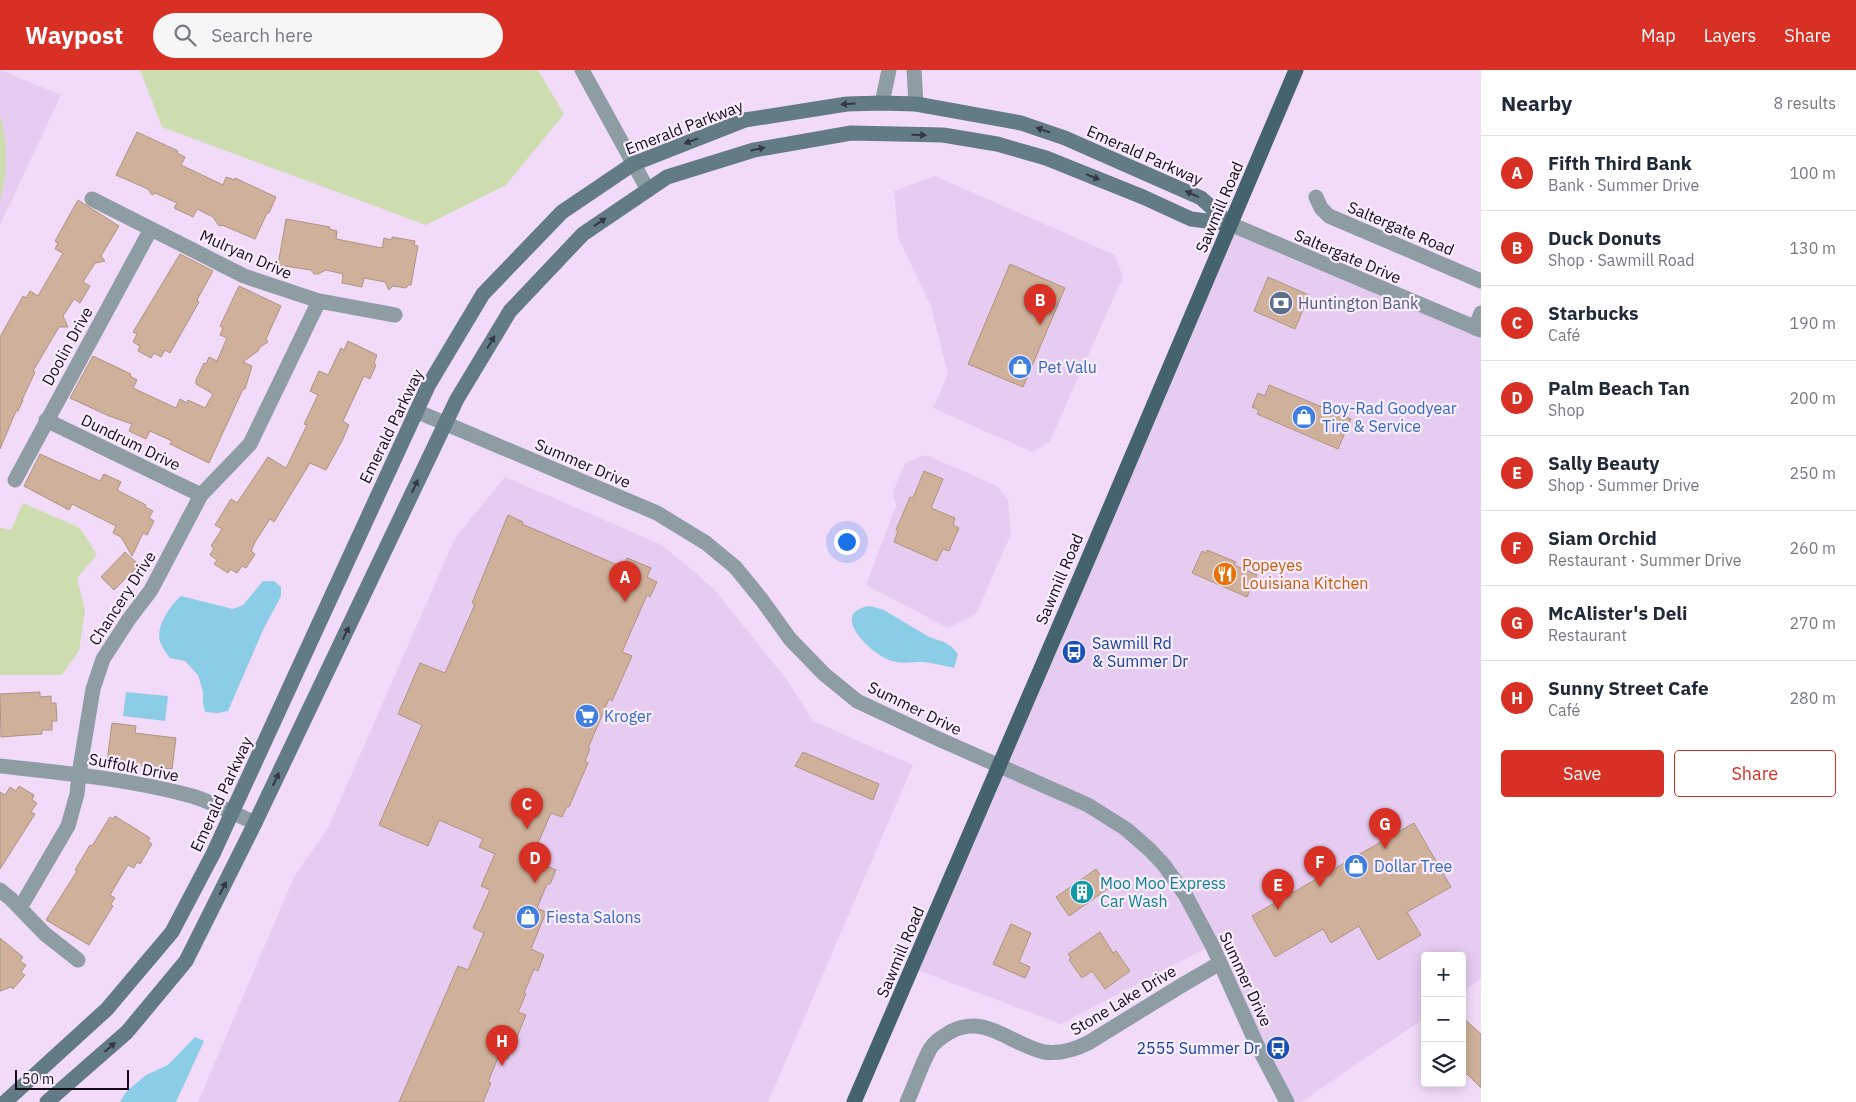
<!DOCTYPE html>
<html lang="en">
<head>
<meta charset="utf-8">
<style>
	body { margin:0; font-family:"IBM Plex Sans",sans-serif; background:#f6f6f7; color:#1f2937 }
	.controls { position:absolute; right:15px; bottom:15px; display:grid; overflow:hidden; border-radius:5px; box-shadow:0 2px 12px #0003 }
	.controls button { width:45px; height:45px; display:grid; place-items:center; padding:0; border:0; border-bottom:1px solid #e0e1e3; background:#fff; color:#1f2937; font:25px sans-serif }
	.scale { position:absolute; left:15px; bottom:12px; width:114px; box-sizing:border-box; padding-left:5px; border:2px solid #130c16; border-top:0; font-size:14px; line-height:18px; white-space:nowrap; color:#130c16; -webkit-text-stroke:4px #f9ecfe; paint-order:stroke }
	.you { position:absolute; left:846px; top:471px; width:18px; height:18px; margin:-12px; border:4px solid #fff; border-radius:50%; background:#1a73e8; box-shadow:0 0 0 8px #1a73e833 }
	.badge { display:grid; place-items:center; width:32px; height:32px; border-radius:50%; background:#d93025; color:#fff; font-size:16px; font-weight:700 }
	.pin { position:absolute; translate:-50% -41px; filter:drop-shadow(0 1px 2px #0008) }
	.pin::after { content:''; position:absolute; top:26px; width:18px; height:15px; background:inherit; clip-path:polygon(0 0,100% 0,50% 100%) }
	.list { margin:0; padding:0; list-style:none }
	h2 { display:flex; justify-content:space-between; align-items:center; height:65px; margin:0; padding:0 20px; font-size:21px }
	h2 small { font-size:16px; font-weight:400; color:#747a83 }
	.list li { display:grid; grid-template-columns:32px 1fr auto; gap:15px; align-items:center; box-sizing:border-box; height:75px; padding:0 20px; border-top:1px solid #e0e1e3 }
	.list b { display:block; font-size:19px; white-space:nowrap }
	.list p { margin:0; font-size:16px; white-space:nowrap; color:#747a83 }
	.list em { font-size:16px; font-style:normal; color:#747a83 }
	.actions { display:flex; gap:10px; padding:15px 20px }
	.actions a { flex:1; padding:11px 0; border:1px solid #d93025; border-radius:5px; text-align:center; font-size:18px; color:#d93025 }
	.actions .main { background:#d93025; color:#fff }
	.icon { flex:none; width:28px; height:28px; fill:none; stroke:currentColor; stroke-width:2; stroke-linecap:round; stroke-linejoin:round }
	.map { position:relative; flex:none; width:1481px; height:1032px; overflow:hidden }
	header { display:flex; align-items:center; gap:30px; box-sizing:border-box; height:70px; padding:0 25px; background:#d93025; color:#fff }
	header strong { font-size:24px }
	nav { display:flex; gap:28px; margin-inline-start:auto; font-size:18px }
	.search { width:350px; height:45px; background:#f6f6f7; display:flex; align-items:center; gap:12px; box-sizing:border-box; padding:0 18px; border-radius:28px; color:#747a83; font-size:19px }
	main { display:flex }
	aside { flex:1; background:#fff }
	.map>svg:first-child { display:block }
	.built { fill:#e6ccf1 }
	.green { fill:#ceddb0 }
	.water { fill:#8bcce6 }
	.building { fill:#cfb19b; stroke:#b0937e }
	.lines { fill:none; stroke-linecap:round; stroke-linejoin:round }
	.street { stroke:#8d9da3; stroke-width:15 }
	.secondary { stroke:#637b84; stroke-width:15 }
	.primary { stroke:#44636d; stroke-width:15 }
	.oneway { fill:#333842 }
	.labels { text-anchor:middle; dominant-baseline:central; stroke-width:4.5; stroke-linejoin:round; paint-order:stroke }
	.street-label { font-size:16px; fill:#130c16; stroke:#f9ecfe }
	.service-label { font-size:16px; fill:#4e5e75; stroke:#f9ecfe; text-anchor:start }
	.shop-label { font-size:16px; fill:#366cbe; stroke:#f9ecfe; text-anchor:start }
	.food-label { font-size:16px; fill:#c56008; stroke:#f9ecfe; text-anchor:start }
	.transit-label { font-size:16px; fill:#164399; stroke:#f9ecfe; text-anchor:start }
	.culture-label { font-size:16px; fill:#0d838f; stroke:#f9ecfe; text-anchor:start }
</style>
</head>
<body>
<header>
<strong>Waypost</strong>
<div class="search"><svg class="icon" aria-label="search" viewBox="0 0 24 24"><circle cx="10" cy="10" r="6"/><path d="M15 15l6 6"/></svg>Search here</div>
<nav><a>Map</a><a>Layers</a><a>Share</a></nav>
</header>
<main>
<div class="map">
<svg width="1481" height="1032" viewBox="0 0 1481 1032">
	<rect width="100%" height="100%" fill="#f1dbf9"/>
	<!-- built -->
	<path class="built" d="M0,0l61,25 -61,130z
		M935,106l180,79 8,22 -73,164 -18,11 -99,-44 15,-34 -17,-68 -33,-69 -4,-46z
		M1230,154l251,106v649l-19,13v-36h-37v62l-124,84h-14l-75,-157 -151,79 -149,-56z
		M926,385l71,31 11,13 3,35 -35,80 -28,14 -82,-43 30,-79 -3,-14 12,-29z
		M505,407l157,68 50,42 75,93 26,41 100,44 -145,337h-570l96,-225 35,-51 126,-288z"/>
	<!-- green -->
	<path class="green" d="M140,0h398l26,44 -58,71 -80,40 -264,-98z
		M0,46c8,25 8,58 0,84z
		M23,433l57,25 17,27 -20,23 8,32 -6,41 -17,24h-62v-147l11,2z"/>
	<!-- water -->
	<path class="water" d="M263,511h11l7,6v9l-18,34 -35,81 -10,2 -13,-1 -2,-9v-11l-5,-17 -13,-14 -15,-3c-12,-15 -14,-23 -6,-40 5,-9 9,-15 17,-22l52,13 10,-4z
		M870,536l14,4 45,27 15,5 8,5 6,7 -4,14c-10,-2 -20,-5 -31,-6 -10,0 -21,2 -31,-1 -21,-6 -65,-49 -22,-55z
		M126,622l42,4 -3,25 -42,-5z
		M195,967l9,4 -28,61h-56l6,-10 20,-17 22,-10z"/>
	<!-- building -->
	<path class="building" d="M137,62l41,19 -1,2 8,4 -4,8 42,20 3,-8 9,3v-2l41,19 -7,16h-2l-12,26 -33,-14 -3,1 -6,-9 -16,-8 -4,8 -19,-9 3,-5 -22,-10 -3,2 -4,-6 -32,-14z
		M78,130l41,26 -18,30 4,5 -10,2 -12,19 7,4 -10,17 -6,-4 -11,17 5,11h-9l-26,44 2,1 -13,28h1l-5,11h-2l-16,38v-112l23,-41 3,2 4,-7 8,5 25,-43 -8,-4 3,-6 -3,-2z
		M286,149l44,8 -1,2 8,2 -1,8 46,9 2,-10 8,2v-3l23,4 -1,4 4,1 -7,39h-3l-2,3 -13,-2 -4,4 -4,-8 -21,-4 -2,9 -20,-4 1,-9 -17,-4 -8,4h-4l-3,-4 -33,-5z
		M180,184l33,17 -16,29 2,2 -29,51 -5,-3 -4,7 -7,-4 -3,5 -13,-7 2,-5 -7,-4 4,-8 -4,-2z
		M1010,194l55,24 -42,99 -55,-23z
		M1268,207l41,18 -14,34 -41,-18z
		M239,216l42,20 -15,33 2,3 -8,5 -2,4 -15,11 9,4 -7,23h-2l-34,74 -39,-19 2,-3 -22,-10 -4,8 -17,-8 3,-7 -23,-8 -39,-18 23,-42 38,18 -1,2 7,4 -4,8 43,20 4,-9 7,4 1,-3 17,8 8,-14 -17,-10v-4l8,-17 2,1 3,-7 8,4 10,-23 -7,-3 3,-7 -3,-2z
		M348,271l29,14 -3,8 2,2 -6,14 -6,-3 -21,45 6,4 -7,16 -16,29 -16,-7 -36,59 -4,-3 -15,23 -4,9 4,3 -9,14 -4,-2 -5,7 -7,-4 -2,4 -14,-9 3,-4 -7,-5 4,-7 -3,-2 11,-17 -7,-4 16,-26 6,4 31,-46 18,11 21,-43 -3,-1 14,-29 -8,-4 9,-20 9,4 13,-27 3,2z
		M1269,315l82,34 -13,30 -81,-35 2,-4 -7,-3 6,-14 7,3z
		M40,384l60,27 4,-7 17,8 -4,8 29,15 -1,2 8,4 -4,7 5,3 -7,14 -4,-2 -11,23 -11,-19 -8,-4 3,-7 -44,-22 -3,6 -45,-24z
		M924,401l19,8 -12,29 24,10 -2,7 6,3 -10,23 -6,-2 -6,12 -43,-19 4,-11 -2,-1 14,-33 3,1z
		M508,445l15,7 -1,2 100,43 5,-9 24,10 -4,9 10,5 -7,15 -3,-2 -25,57 10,4 -20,45 -3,-2 -21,49 2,1 -5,12 3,2 -19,44 -2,-1 -5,11 -11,-4 -15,35 2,1 -5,11 23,10 -6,14h-3l-10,24 9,4 -15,37 13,6 -6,16 -4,-2 -10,24 2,1 -8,18 8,3 -18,44 -9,-4 -11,27 3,1 -8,19h-84l59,-136 10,4 16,-37 -11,-5 17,-38 -9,-4 14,-32 -16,-7 4,-8 -44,-19 -11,26 -49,-21 43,-100 -24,-11 22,-51 25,10 30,-69 -3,-1z
		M1207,480l29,12 -2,3 23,10 -10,22 -55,-24 10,-22 4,2z
		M125,482l14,13 -25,25 -13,-13z
		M40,622v5l11,-1v7h5l1,18h-5v9h-10v4l-41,3 -1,-43z
		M112,653l24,3 -1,7 41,5 -4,31 -65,-7z
		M803,682l76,32 -6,16 -78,-34z
		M19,716l15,9 -2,5 5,3 -6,9 4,2 -35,55v-77l5,3 5,-8 6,4z
		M115,746l35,22 -2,3 4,3 -12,20 -3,-2 -3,6 -6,-3 -18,30 5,3 -4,6 2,2 -24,39 -43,-25 31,-49 -2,-1 15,-25 2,1 18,-29 3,2z
		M1414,753l37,64 -44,25 14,23 -43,25 -19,-34 -28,17 -8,-14 -48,28 -23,-41z
		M1096,799l13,19 -40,28 -13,-19z
		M1011,854l20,9 -12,29 11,5 -5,11 -32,-14z
		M1100,862l13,21 3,-2 14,20 -25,18 -13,-18 -10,7 -13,-18 2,-2 -3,-4z
		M0,868l23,19 -3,4 6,4 -5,7 4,3 -12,14 -2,-2 -11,4z
		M1462,947l19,17v54l-19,-19z"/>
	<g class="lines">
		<!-- street -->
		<path class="street" d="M582,0l66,120
			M914,0l2,34
			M882,33l7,-33
			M1316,127l5,11 8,8 152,65
			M92,129l152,77 75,25 76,14
			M1230,154l251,106
			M1475,258l6,-15
			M416,341l241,102 49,30 29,24 27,33 28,39 34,35 33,27 77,36 154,68 38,24 24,21 14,15 22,31 26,49 45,100 30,57
			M46,350l155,75
			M15,410l136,-251
			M0,696c64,7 130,13 192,30 22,7 43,18 63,27
			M0,820l11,9 34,35 33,26
			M20,838l48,-82 9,-32 2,-20 14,-85 10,-30 26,-40 22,-29 50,-95 49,-51 69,-143
			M907,1032c8,-17 14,-37 23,-53 5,-8 12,-12 20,-17 36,-19 61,13 94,20 16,2 30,-2 44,-9l96,-59 36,-21"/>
		<!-- secondary -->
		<path class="secondary" d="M5,1032l102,-93 65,-77 41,-78 215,-468 55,-92 79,-82 71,-48 112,-44 102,-16 35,-1 34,1 105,19 44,15 136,60 29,26
			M47,1032l80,-70 59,-71 69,-138 202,-424 53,-88 73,-77 84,-57 87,-27 97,-17 92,2 54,9 49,14 97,39 48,22 39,5"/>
		<!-- primary -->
		<path class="primary" d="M854,1032l232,-538 210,-494"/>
	</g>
	<!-- one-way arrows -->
	<defs><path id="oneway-solid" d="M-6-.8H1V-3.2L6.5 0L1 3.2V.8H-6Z" transform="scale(1.25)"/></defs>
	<g class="oneway">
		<use href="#oneway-solid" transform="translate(848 34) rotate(176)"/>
		<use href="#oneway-solid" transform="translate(1043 60) rotate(-161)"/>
		<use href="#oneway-solid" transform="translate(919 65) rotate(2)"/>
		<use href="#oneway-solid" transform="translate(691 71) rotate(159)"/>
		<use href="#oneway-solid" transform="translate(758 79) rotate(-12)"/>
		<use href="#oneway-solid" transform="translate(1093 107) rotate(22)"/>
		<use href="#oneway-solid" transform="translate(1192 124) rotate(-156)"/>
		<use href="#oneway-solid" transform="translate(600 152) rotate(-34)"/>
		<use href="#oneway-solid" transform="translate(491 272) rotate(-59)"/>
		<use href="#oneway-solid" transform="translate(415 416) rotate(-65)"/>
		<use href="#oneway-solid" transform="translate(346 563) rotate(-65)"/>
		<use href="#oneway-solid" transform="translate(276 709) rotate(-65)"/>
		<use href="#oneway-solid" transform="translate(223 818) rotate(-63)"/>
		<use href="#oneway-solid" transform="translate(110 977) rotate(-41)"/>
	</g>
	<!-- icons -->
	<defs>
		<g id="bank-disc" transform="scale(1.25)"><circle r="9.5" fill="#5c6f8a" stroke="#f9ecfe"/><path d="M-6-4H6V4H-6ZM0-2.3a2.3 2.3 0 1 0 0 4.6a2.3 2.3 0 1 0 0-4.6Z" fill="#fff"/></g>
		<g id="shop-disc" transform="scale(1.25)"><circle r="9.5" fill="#3f7fe0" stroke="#f9ecfe"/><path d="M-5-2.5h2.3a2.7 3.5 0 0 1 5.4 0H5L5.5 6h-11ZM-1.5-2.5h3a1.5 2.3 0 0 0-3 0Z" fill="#fff"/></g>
		<g id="restaurant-disc" transform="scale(1.25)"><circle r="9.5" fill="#e8710a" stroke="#f9ecfe"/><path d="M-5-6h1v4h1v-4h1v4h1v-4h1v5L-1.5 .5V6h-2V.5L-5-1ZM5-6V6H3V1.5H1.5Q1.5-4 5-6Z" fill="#fff"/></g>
		<g id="bus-disc" transform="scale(1.25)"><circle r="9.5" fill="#1a4fb4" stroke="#f9ecfe"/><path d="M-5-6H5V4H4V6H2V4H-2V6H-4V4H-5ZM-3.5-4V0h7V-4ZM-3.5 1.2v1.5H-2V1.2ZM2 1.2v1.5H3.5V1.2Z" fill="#fff"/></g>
		<g id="supermarket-disc" transform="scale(1.25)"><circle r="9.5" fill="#3f7fe0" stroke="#f9ecfe"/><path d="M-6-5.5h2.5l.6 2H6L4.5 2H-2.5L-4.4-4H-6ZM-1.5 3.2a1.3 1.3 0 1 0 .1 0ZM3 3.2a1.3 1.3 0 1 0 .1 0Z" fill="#fff"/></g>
		<g id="building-disc" transform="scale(1.25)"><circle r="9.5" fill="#0f9aa8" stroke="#f9ecfe"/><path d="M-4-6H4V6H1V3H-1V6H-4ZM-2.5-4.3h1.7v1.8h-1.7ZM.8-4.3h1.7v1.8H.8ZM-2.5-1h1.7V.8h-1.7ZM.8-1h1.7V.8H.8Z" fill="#fff"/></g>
	</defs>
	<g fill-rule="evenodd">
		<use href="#bank-disc" x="1281" y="233"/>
		<use href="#shop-disc" x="1020" y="297"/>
		<use href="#shop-disc" x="1304" y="347"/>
		<use href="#restaurant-disc" x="1225" y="504"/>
		<use href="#bus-disc" x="1074" y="582"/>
		<use href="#supermarket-disc" x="587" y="646"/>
		<use href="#shop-disc" x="1356" y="796"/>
		<use href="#building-disc" x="1082" y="822"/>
		<use href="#shop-disc" x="528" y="847"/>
		<use href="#bus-disc" x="1278" y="978"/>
	</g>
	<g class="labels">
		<!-- street labels -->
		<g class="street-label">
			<text transform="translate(684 57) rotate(-21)">Emerald Parkway</text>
			<text transform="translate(1145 85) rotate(24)">Emerald Parkway</text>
			<text transform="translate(1219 137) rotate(-67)">Sawmill Road</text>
			<text transform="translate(1401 158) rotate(23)">Saltergate Road</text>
			<text transform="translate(246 184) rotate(24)">Mulryan Drive</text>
			<text transform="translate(1348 186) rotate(23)">Saltergate Drive</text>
			<text transform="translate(67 276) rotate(-61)">Doolin Drive</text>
			<text transform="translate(391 356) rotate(-64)">Emerald Parkway</text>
			<text transform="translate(131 372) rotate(26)">Dundrum Drive</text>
			<text transform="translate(583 393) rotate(23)">Summer Drive</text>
			<text transform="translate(1059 509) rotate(-67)">Sawmill Road</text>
			<text transform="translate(122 528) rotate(-57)">Chancery Drive</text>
			<text transform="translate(915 638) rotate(26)">Summer Drive</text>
			<text transform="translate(134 697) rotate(11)">Suffolk Drive</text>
			<text transform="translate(221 724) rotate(-65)">Emerald Parkway</text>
			<text transform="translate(900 882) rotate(-67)">Sawmill Road</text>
			<text transform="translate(1246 909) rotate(65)">Summer Drive</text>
			<text transform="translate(1123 930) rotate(-31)">Stone Lake Drive</text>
		</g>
		<!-- service labels -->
		<g class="service-label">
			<text x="1298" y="233">Huntington Bank</text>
		</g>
		<!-- shop labels -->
		<g class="shop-label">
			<text x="1038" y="297">Pet Valu</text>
			<text x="1322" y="338">Boy-Rad Goodyear<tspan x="1322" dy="18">Tire &amp; Service</tspan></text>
			<text x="604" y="646">Kroger</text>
			<text x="1374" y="796">Dollar Tree</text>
			<text x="546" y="847">Fiesta Salons</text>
		</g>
		<!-- food labels -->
		<g class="food-label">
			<text x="1242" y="495">Popeyes<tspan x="1242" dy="18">Louisiana Kitchen</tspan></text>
		</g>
		<!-- transit labels -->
		<g class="transit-label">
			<text x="1092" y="573">Sawmill Rd<tspan x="1092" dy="18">&amp; Summer Dr</tspan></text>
			<text x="1260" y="978" text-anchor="end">2555 Summer Dr</text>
		</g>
		<!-- culture labels -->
		<g class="culture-label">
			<text x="1100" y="813">Moo Moo Express<tspan x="1100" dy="18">Car Wash</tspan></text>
		</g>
	</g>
</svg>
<div class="controls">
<button>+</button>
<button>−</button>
<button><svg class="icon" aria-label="layers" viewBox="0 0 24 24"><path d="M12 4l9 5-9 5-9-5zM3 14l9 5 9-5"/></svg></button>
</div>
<div class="scale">50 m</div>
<div class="you"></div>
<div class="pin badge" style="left:625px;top:532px">A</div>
<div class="pin badge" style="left:1040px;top:255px">B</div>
<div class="pin badge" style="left:527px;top:759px">C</div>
<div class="pin badge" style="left:535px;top:813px">D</div>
<div class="pin badge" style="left:1278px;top:840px">E</div>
<div class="pin badge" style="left:1320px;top:817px">F</div>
<div class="pin badge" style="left:1385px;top:779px">G</div>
<div class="pin badge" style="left:502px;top:996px">H</div>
</div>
<aside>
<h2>Nearby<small>8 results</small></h2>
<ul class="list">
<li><span class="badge">A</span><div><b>Fifth Third Bank</b><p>Bank · Summer Drive</p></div><em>100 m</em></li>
<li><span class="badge">B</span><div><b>Duck Donuts</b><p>Shop · Sawmill Road</p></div><em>130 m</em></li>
<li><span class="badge">C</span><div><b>Starbucks</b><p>Café</p></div><em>190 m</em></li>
<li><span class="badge">D</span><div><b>Palm Beach Tan</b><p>Shop</p></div><em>200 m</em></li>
<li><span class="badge">E</span><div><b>Sally Beauty</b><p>Shop · Summer Drive</p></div><em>250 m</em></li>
<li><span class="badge">F</span><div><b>Siam Orchid</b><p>Restaurant · Summer Drive</p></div><em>260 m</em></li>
<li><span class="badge">G</span><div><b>McAlister's Deli</b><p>Restaurant</p></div><em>270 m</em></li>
<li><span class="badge">H</span><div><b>Sunny Street Cafe</b><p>Café</p></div><em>280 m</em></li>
</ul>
<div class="actions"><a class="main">Save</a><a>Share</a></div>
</aside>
</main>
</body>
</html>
